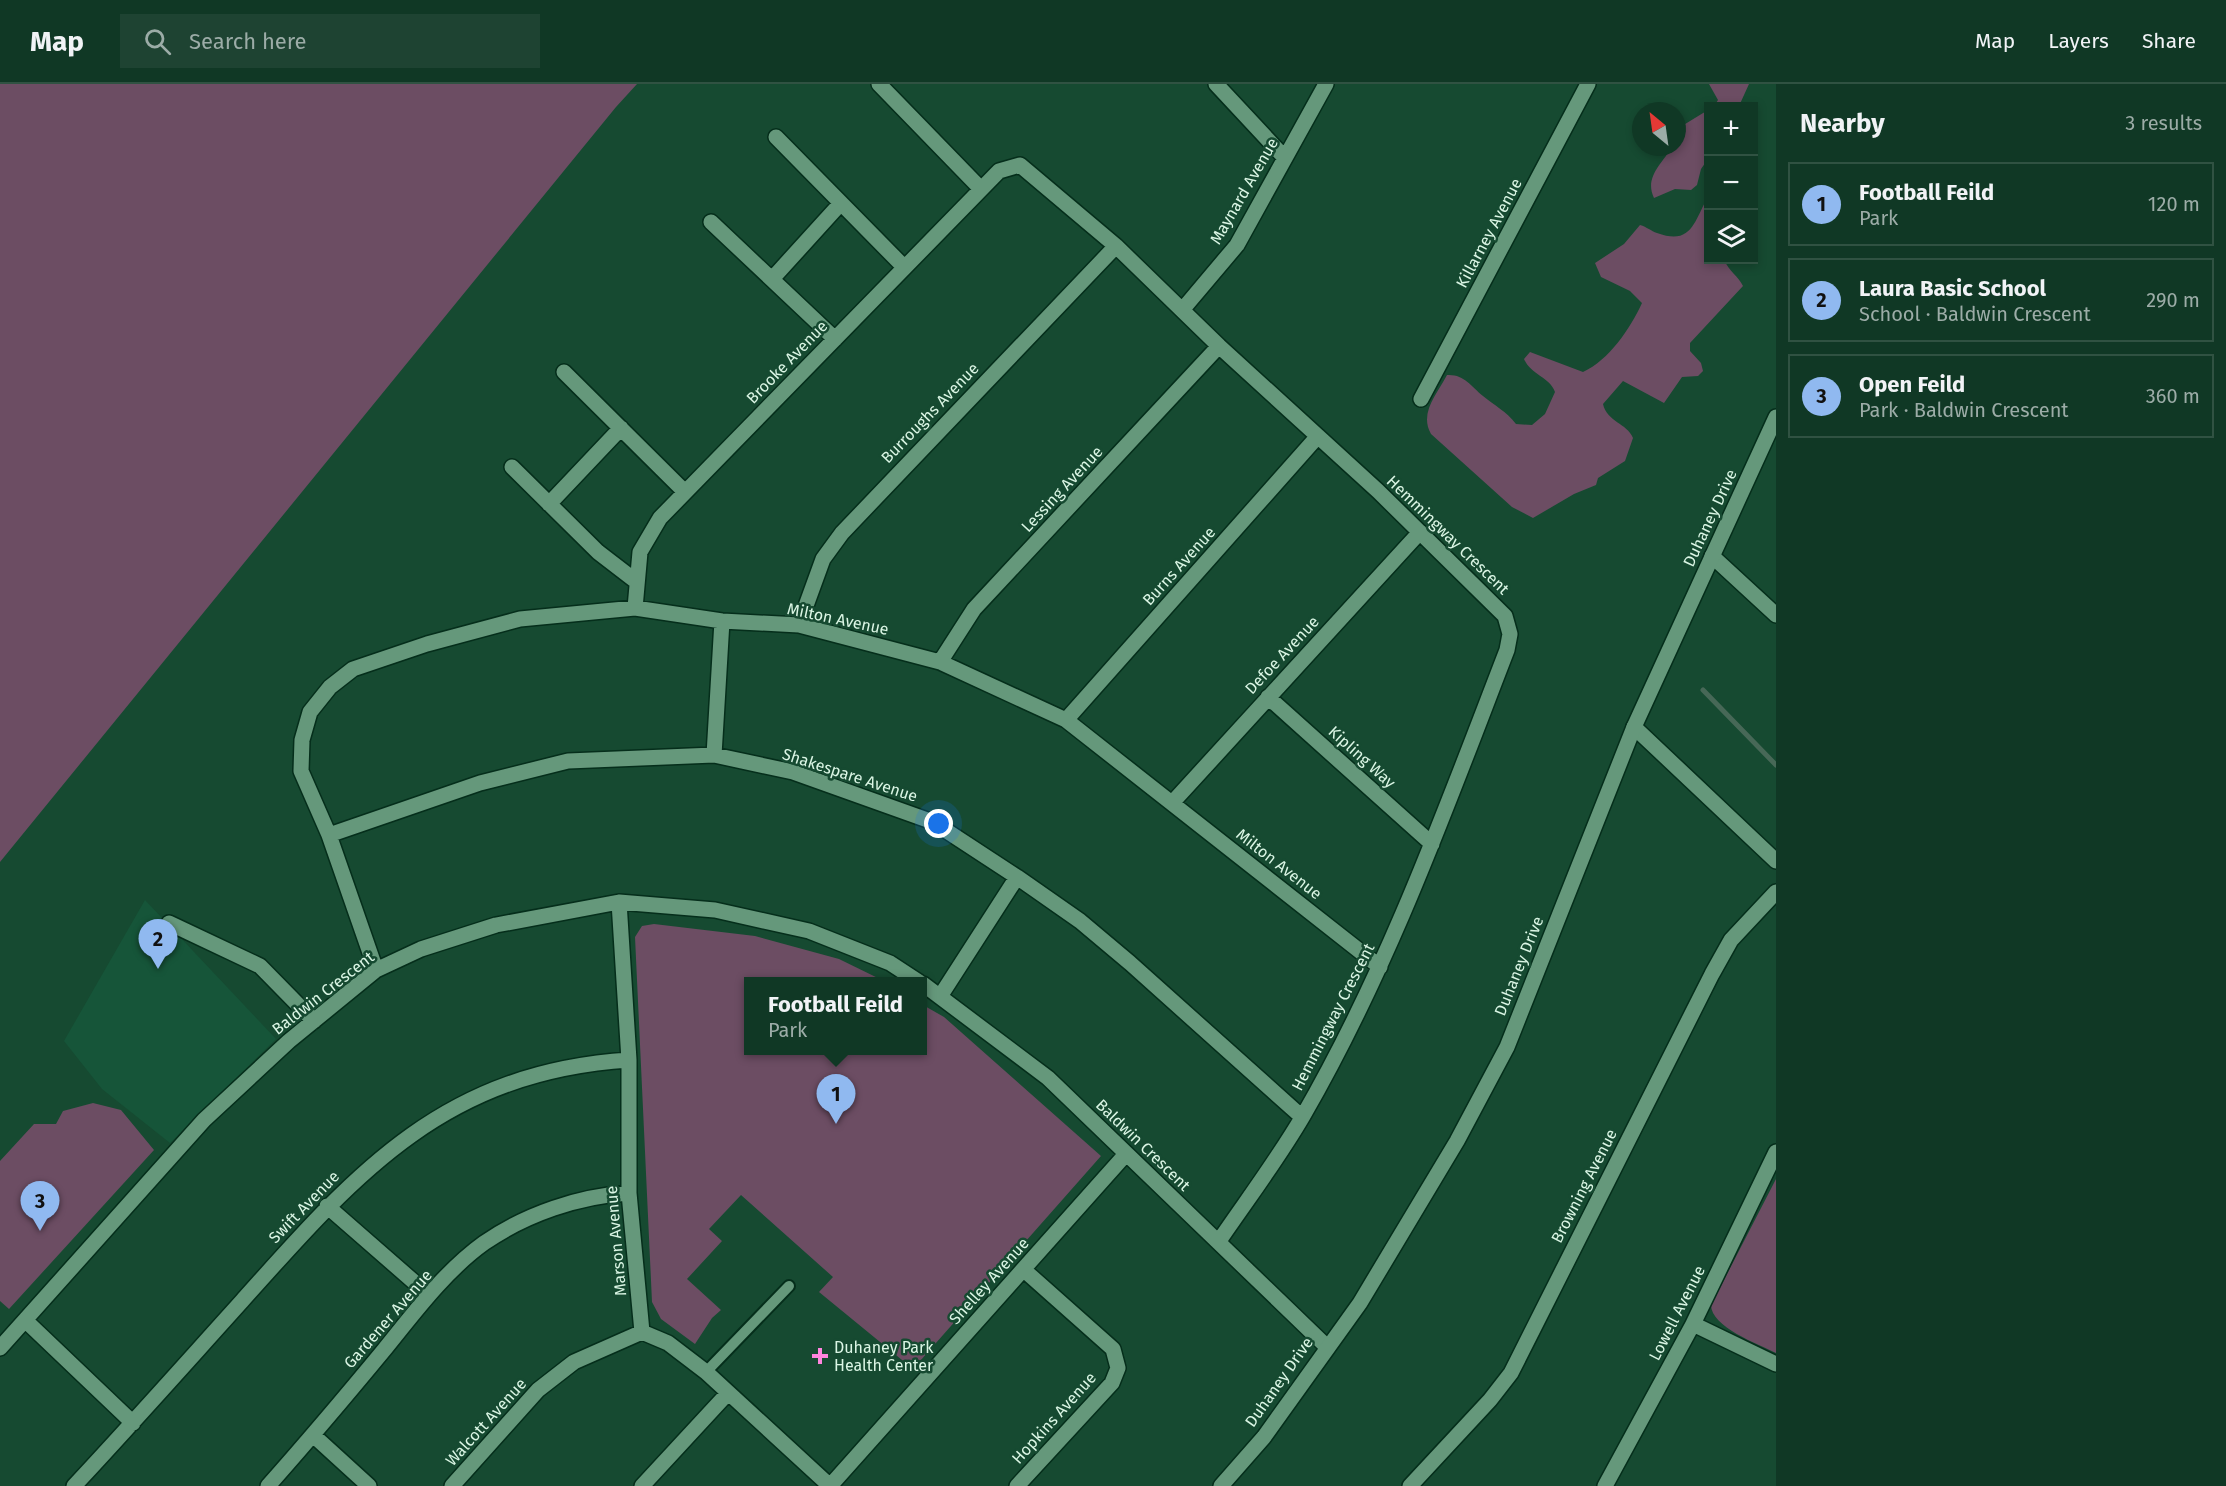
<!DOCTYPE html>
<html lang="en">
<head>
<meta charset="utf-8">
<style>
	body { margin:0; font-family:"Fira Sans",sans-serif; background:#1e4332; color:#f1f3f6 }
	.controls { position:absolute; right:18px; top:18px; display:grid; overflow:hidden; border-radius:0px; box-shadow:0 3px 9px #0003 }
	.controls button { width:54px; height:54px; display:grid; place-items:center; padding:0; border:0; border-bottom:2px solid #305242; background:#103825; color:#f1f3f6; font:30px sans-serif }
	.compass { position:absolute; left:1632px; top:18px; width:54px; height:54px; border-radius:50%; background:#103825; box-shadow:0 3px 9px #0003; rotate:331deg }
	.you { position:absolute; left:939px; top:740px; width:21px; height:21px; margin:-15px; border:4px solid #fff; border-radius:50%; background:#1a73e8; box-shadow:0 0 0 9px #1a73e833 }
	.badge { display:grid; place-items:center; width:39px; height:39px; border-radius:50%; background:#90b9f0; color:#111; font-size:20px; font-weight:700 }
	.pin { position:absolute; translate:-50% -50px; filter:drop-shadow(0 2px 3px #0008) }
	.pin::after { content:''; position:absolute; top:32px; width:21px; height:18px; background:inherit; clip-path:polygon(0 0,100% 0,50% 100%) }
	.popup { position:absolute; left:744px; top:893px; width:183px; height:78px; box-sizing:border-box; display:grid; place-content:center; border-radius:0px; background:#103825; filter:drop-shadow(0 2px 4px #0005); font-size:20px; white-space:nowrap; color:#9caca7 }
	.popup b { font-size:22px; color:#f1f3f6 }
	.popup::after { content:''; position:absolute; left:50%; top:100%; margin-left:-12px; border:12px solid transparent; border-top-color:#103825 }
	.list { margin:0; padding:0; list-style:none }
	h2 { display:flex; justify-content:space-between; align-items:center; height:78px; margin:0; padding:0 24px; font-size:26px }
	h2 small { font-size:20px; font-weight:400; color:#9caca7 }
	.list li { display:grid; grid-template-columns:39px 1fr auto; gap:18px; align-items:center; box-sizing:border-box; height:84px; margin:0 12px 12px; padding:0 12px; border:2px solid #305242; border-radius:0px }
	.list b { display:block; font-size:22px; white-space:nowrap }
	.list p { margin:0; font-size:20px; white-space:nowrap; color:#9caca7 }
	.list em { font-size:20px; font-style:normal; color:#9caca7 }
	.icon { flex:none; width:33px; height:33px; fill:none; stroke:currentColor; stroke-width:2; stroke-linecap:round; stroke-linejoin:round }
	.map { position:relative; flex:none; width:1776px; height:1402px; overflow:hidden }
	header { display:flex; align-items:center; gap:36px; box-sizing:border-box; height:84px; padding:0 30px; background:#103825; border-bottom:2px solid #305242 }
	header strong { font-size:28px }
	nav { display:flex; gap:33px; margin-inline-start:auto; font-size:21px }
	.search { width:420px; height:54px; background:#1e4332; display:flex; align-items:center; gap:15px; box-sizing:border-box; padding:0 21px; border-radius:0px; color:#9caca7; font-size:22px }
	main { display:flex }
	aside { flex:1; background:#103825 }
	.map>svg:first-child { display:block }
	.built { fill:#165539 }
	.green { fill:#6c4d63 }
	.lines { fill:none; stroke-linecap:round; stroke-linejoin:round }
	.stream { stroke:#476857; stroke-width:5 }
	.service-casing { stroke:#052e1b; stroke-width:14 }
	.minor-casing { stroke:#052e1b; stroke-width:18 }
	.tertiary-casing { stroke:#052e1b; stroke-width:18 }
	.service { stroke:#65987b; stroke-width:10 }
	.minor { stroke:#65987b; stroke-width:15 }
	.tertiary { stroke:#65987b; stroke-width:15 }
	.poi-dot { fill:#ff85de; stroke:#164a31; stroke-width:2 }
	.labels { text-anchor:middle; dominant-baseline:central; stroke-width:5; stroke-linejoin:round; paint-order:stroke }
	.street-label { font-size:16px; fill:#dbf6e5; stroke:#164a31 }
	.poi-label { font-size:16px; fill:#dbf6e5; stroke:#164a31; text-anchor:start }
</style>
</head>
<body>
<header>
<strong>Map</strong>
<div class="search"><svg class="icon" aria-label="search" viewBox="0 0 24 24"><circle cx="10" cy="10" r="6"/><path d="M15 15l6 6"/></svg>Search here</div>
<nav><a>Map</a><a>Layers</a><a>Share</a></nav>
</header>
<main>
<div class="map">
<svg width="1776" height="1402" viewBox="0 0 1776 1402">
	<rect width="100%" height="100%" fill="#164a31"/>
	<!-- built -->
	<path class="built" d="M145,816l131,139 -106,104 -68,-54 -38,-48z"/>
	<!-- green -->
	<path class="green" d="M0,0h637l-21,23 -616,755z
		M1709,0h40l-10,22h-25l4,-6z
		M1708,26v49l-7,10 -4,16 -6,5 -16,-1 -21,9c-10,-21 8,-34 18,-51h5v-18z
		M1708,113v63h16c5,11 14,16 19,26l-53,57v8l11,12 2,8 -5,5 -16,1 -18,26 -41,-22 -20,23c4,18 24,19 30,34l-8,23 -27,17 -2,7 -22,9 -41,24 -21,-11 -81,-73c-12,-21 6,-40 16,-59 17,-1 24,11 36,21 12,10 23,15 33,28l16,1 13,-11 10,-22c-5,-15 -24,-17 -31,-33l6,-7 53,20c26,-12 47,-43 59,-69l-12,-12 -29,-14 -6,-14 29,-19 16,-19c7,2 11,6 17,8 35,13 37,-12 51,-36z
		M654,840l101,12 84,23 45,22 -135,1v68h174v-45l21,12 157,139 -188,213 -94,-77 14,-15 -92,-82 -32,34 13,12 -35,38 34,31 -9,8 -17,26 -34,-25 -9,-17 -17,-365 7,-11z
		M93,1019l28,7 33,40 -145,159 -9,-8v-140l34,-37h22l7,-13z
		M1776,1095v174c-18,-9 -65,-26 -65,-48z"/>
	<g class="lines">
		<!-- stream -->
		<path class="stream" d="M1703,606l73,75"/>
		<!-- service casing -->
		<g class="service-casing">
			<path id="service" d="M706,1288l83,-86"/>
		</g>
		<!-- minor casing -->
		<g class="minor-casing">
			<path id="minor" d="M879,0l102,105
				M1216,0l69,74
				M776,53l128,130
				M711,138l124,117
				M772,195l69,-76
				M1183,225l54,-64 89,-161
				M564,288l121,120
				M1421,315l167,-315
				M512,383l86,85 39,30
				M549,420l72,-76
				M1712,472l64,59
				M635,524l5,-56 20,-34 339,-347 21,-6 96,81 103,100 159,145 127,125 5,18 -3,16c-61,158 -119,319 -204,466 -25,43 -56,84 -84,125
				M799,541l24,-66 19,-26 274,-287
				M940,578l34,-53 245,-263
				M1268,613l164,147
				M1066,636l252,-284
				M1634,643l142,134
				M714,671l8,-134
				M1172,719l248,-271
				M329,751l-28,-64 1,-31 8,-28 20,-25 23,-18 74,-25 93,-25 115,-11 87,13 77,4 141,37 126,58 314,247
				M619,818l10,158v133l13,139 26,11 38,29 124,114
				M169,839l91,43 54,55
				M376,886l-47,-135 151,-52 88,-22 146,-6 79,17 140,50 84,55 63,44 50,42 172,154
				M923,900l125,94 278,268
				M941,911l76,-118
				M327,1122l102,89
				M26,1237l107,102
				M1693,1240l83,40
				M0,1264l204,-228 85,-79 87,-71 45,-21 75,-24 123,-23 96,8 94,21 81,32 29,19
				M313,1351l56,51
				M74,1402c57,-61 112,-123 168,-185 115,-129 202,-229 387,-241
				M268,1402c39,-44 78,-90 116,-136 30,-37 61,-79 100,-107 42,-29 95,-47 145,-50
				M452,1402l86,-96 36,-28 68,-30
				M642,1402l86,-93
				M830,1402l296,-332
				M1017,1402l95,-103 6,-15 -5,-19 -89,-79
				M1410,1402l80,-86 21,-27 201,-399 19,-34 45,-48
				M1605,1402l88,-162 83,-172"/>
		</g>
		<!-- tertiary casing -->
		<g class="tertiary-casing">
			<path id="tertiary" d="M1221,1402l43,-49 96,-134 97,-162 50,-94 127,-320 142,-310"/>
		</g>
		<!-- service -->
		<use href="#service" class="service"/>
		<!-- minor -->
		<use href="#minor" class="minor"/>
		<!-- tertiary -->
		<use href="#tertiary" class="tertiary"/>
	</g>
	<!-- markers -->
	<path class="poi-dot" d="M817 1263h6v6h6v6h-6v6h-6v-6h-6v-6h6z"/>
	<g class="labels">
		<!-- street labels -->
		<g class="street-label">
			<text transform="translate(1244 107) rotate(-60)">Maynard Avenue</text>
			<text transform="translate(1489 149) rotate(-62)">Killarney Avenue</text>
			<text transform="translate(787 278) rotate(-46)">Brooke Avenue</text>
			<text transform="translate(930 329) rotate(-46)">Burroughs Avenue</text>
			<text transform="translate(1062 405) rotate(-47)">Lessing Avenue</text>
			<text transform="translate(1710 434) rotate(-65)">Duhaney Drive</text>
			<text transform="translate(1448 451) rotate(44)">Hemmingway Crescent</text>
			<text transform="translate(1179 482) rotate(-48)">Burns Avenue</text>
			<text transform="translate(838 535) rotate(12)">Milton Avenue</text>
			<text transform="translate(1282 571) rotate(-47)">Defoe Avenue</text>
			<text transform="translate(1362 673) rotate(42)">Kipling Way</text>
			<text transform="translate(850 691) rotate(18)">Shakespare Avenue</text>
			<text transform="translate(1279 780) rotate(38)">Milton Avenue</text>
			<text transform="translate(1519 882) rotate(-68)">Duhaney Drive</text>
			<text transform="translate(323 909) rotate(-38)">Baldwin Crescent</text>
			<text transform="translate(1333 933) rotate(-63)">Hemmingway Crescent</text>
			<text transform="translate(1143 1061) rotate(44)">Baldwin Crescent</text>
			<text transform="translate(1584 1102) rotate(-63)">Browning Avenue</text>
			<text transform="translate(304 1123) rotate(-46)">Swift Avenue</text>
			<text transform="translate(616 1157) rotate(-95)">Marson Avenue</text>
			<text transform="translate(989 1197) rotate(-48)">Shelley Avenue</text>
			<text transform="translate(1677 1229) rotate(-63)">Lowell Avenue</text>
			<text transform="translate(388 1235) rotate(-49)">Gardener Avenue</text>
			<text transform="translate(1279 1298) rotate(-55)">Duhaney Drive</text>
			<text transform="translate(1054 1334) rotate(-48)">Hopkins Avenue</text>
			<text transform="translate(486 1338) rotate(-48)">Walcott Avenue</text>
		</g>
		<!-- poi labels -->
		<g class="poi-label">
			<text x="834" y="1263">Duhaney Park<tspan x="834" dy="18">Health Center</tspan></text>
		</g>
	</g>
</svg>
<div class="controls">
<button>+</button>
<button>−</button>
<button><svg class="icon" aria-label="layers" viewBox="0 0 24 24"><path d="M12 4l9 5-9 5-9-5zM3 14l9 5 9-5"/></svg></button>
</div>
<svg class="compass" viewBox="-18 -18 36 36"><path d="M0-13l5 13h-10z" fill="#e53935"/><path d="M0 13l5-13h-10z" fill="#9caca7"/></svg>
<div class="you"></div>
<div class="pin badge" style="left:836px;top:1040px">1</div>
<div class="popup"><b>Football Feild</b>Park</div>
<div class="pin badge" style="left:158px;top:885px">2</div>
<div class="pin badge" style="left:40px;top:1147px">3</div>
</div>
<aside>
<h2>Nearby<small>3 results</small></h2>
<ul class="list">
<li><span class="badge">1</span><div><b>Football Feild</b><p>Park</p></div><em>120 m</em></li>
<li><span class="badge">2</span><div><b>Laura Basic School</b><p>School · Baldwin Crescent</p></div><em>290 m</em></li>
<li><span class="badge">3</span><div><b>Open Feild</b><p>Park · Baldwin Crescent</p></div><em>360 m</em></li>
</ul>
</aside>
</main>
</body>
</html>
